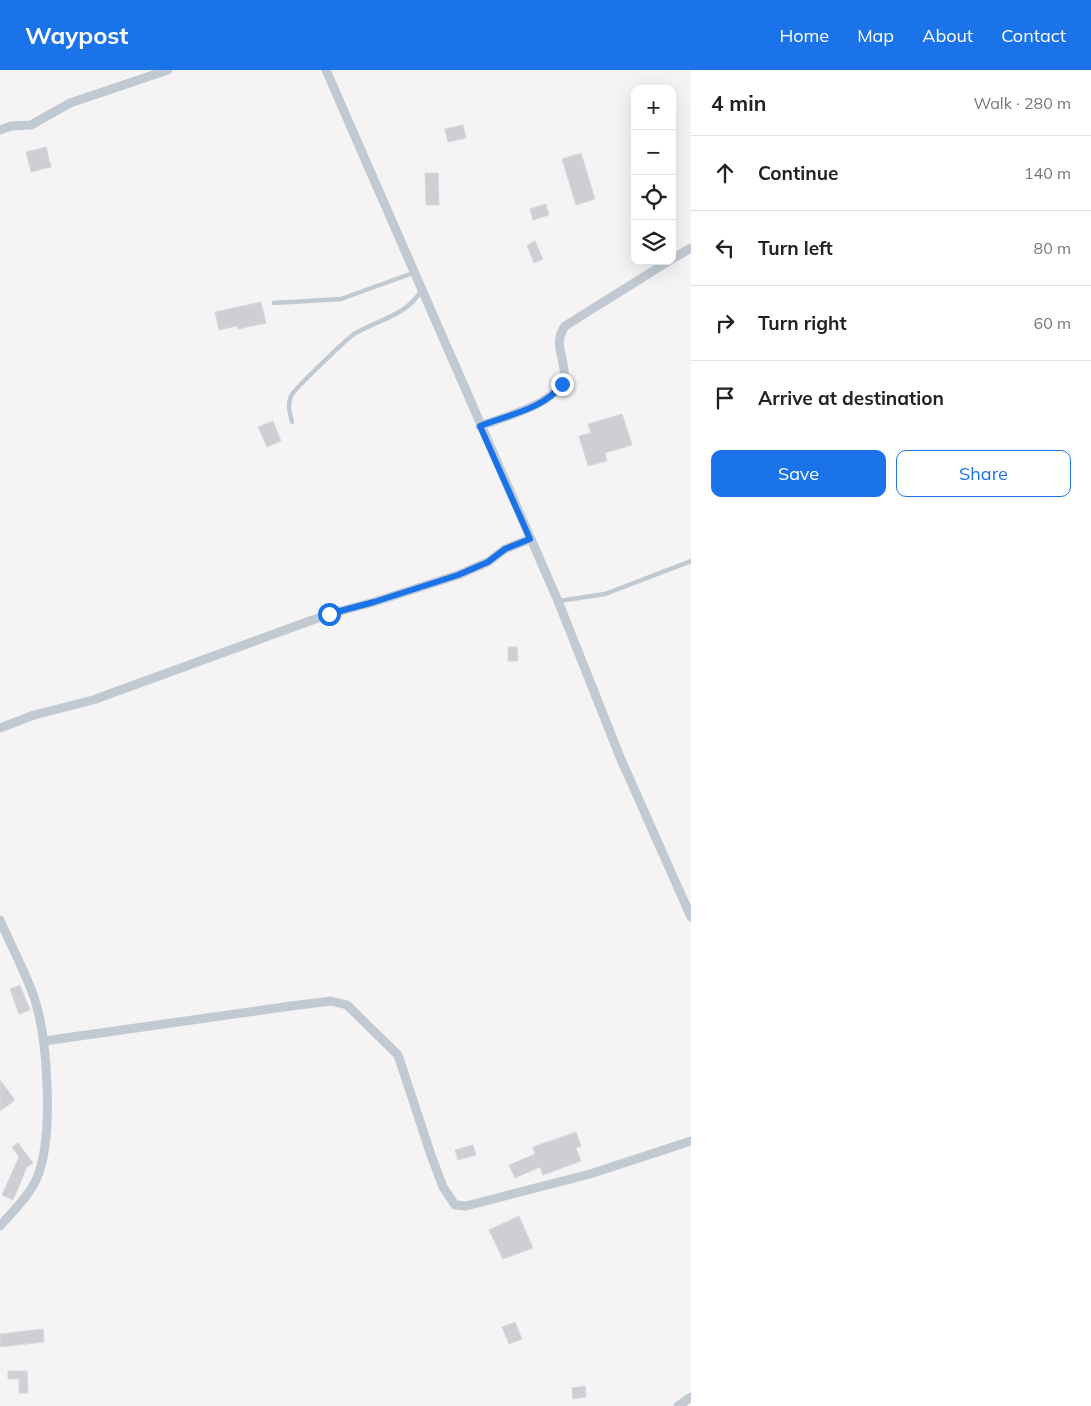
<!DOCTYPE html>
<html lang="en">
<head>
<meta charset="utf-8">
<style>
	body { margin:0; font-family:Mulish,sans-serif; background:#f6f6f6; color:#222 }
	.controls { position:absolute; right:15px; top:15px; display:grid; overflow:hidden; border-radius:10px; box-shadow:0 5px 20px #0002 }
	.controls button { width:45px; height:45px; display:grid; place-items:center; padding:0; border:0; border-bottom:1px solid #e0e0e0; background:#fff; color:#222; font:25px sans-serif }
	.stop { position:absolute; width:15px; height:15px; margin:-11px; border:4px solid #1a73e8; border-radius:50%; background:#fff }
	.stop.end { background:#1a73e8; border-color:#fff; box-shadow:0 1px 5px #0008 }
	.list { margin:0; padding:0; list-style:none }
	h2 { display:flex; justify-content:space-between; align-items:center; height:65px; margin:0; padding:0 20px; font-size:21px }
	h2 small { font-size:16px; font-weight:400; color:#767676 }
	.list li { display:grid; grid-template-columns:32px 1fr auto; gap:15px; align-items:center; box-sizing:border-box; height:75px; padding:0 20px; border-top:1px solid #e0e0e0 }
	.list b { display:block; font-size:19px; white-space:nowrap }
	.list em { font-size:16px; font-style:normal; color:#767676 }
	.actions { display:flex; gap:10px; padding:15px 20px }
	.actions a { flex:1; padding:11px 0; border:1px solid #1a73e8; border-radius:10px; text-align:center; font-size:18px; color:#1a73e8 }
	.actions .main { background:#1a73e8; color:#fff }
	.icon { flex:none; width:28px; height:28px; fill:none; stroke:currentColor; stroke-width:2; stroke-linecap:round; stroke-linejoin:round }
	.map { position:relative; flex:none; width:691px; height:1336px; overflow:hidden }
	header { display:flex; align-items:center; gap:30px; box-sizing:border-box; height:70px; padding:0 25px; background:#1a73e8; color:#fff }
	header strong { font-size:24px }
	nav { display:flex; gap:28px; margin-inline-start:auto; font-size:18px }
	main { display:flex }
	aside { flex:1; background:#fff }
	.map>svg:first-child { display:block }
	.building { fill:#cdcfd5; stroke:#d7d9de }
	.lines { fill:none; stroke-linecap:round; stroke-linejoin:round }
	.service { stroke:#c1cad2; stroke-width:4.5 }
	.minor { stroke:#c1cad2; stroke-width:9 }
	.route { stroke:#1a73e8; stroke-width:6 }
</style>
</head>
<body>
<header>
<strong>Waypost</strong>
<nav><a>Home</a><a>Map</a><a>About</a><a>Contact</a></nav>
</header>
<main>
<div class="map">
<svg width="691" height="1336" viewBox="0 0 691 1336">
	<rect width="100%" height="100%" fill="#f5f3f3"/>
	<!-- building -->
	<path class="building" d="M463,55l3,13 -18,4 -3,-13z
		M46,77l5,20 -20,5 -5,-20z
		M581,83l14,46 -19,6 -14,-46z
		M425,103h13l1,32h-13z
		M546,134l3,11 -16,5 -3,-11z
		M535,171l8,18 -9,4 -7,-18z
		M261,232l5,21 -28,6 -1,-3 -18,4 -4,-18z
		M622,344l10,31 -27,8 2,8 -19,5 -9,-30 12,-3 -3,-9z
		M273,351l8,20 -14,6 -9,-20z
		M508,577h9l1,14h-10z
		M20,915l10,25 -11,4 -9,-25z
		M0,1010l15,20 -15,11z
		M576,1062l5,14 -5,2 5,13 -38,14 -3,-8 -25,11 -6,-13 26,-11 -2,-7z
		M18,1073l15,20 -6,4 -14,33 -11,-5 17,-38 -7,-10z
		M473,1075l3,10 -18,5 -3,-10z
		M519,1146l14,32 -30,11 -14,-29z
		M515,1252l7,17 -13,5 -7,-17z
		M43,1259l1,13 -44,5v-13z
		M8,1301h19l1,22h-9v-14h-11z
		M585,1316l1,11 -13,2 -1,-11z"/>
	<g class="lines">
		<!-- service -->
		<path class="service" d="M274,233l67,-4 72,-26
			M292,352c-2,-9 -5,-17 -1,-26 3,-7 56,-57 63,-62 23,-14 52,-18 67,-43
			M559,531l46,-7 86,-33"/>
		<!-- minor -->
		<path class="minor" d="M326,0l232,531 62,156 71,160
			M0,60l11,-4 20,-1 39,-22 98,-33
			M672,189l19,-11
			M480,356c23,-9 88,-24 84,-56 -2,-19 -10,-27 1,-44l104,-65
			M0,658l34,-13 59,-15 236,-86 45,-12 84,-27 30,-13 17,-13 25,-10
			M0,850c11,26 25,51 34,77 14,42 20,140 3,181 -8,18 -24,33 -37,48
			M44,971l247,-35 40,-5 16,4 51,50 33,100 12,32 12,18 11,1 124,-32 101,-33
			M678,1336l13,-9"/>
	</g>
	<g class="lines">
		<!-- route -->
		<path class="route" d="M329,544l45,-12 84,-27 30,-13 17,-13 25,-10 -50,-113c27,-11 65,-17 82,-42"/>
	</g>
</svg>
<div class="controls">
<button>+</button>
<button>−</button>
<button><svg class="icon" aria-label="locate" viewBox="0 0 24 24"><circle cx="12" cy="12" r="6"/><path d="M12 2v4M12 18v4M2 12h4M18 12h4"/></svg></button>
<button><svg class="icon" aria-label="layers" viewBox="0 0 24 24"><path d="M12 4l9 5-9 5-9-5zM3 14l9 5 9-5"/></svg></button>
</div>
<div class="stop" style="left:329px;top:544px"></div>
<div class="stop end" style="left:562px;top:314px"></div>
</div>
<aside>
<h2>4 min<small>Walk · 280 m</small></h2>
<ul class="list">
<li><svg class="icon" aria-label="ahead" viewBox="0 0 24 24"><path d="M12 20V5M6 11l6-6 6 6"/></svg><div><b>Continue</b></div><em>140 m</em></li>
<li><svg class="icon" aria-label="left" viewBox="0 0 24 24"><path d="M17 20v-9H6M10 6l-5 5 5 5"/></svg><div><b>Turn left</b></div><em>80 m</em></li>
<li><svg class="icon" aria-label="right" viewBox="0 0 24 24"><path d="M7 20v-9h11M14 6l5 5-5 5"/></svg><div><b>Turn right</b></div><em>60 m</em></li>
<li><svg class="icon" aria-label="arrive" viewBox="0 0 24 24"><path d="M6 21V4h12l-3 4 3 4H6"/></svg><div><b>Arrive at destination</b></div></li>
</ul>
<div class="actions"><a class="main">Save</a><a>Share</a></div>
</aside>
</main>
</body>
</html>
